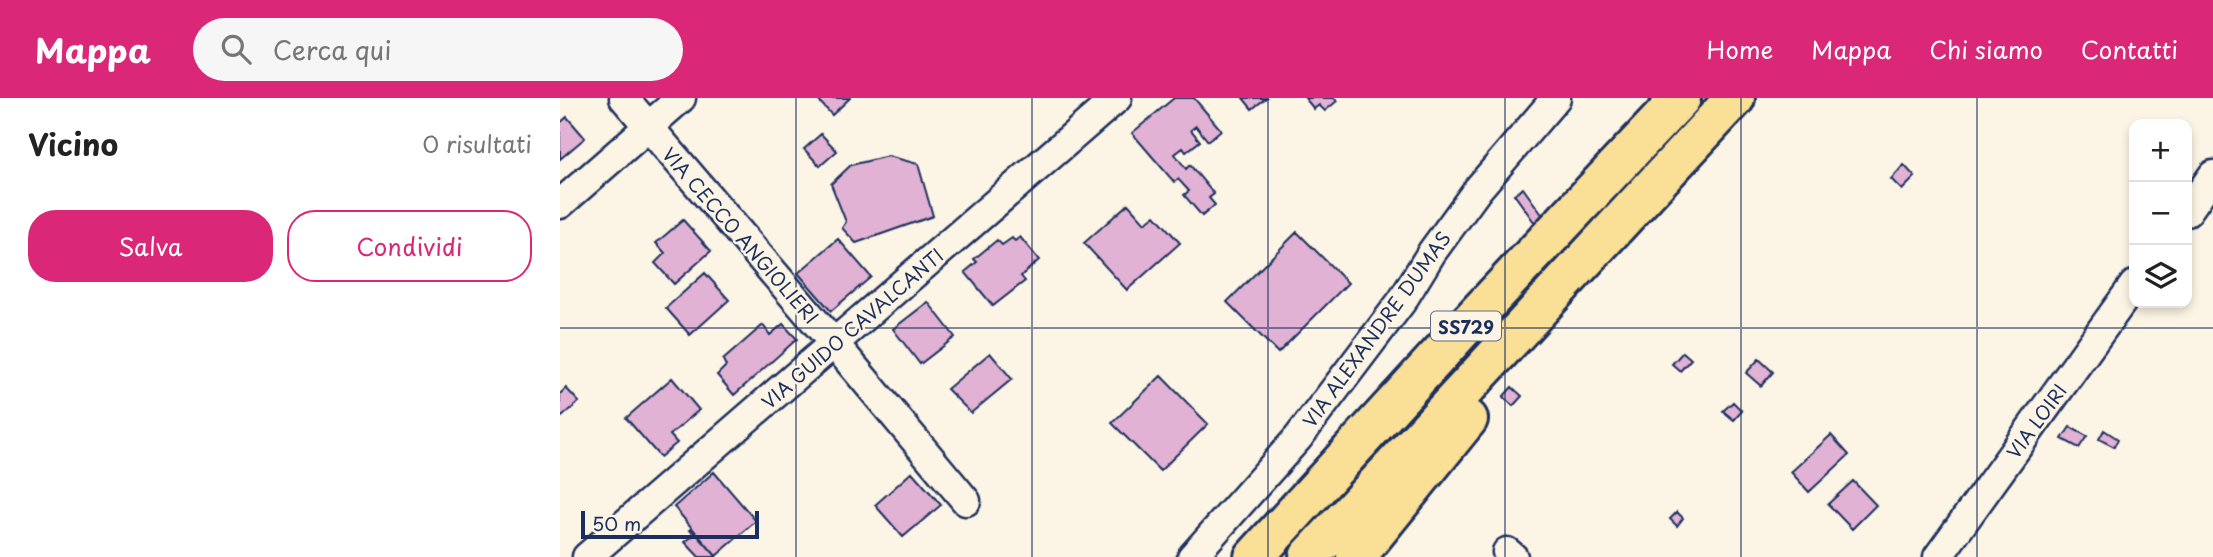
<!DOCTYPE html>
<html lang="it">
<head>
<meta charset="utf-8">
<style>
	body { margin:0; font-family:"Playpen Sans",sans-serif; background:#f6f6f6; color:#222 }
	.controls { position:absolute; right:21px; top:21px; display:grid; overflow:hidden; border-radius:14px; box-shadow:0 4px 10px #0003 }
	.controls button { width:63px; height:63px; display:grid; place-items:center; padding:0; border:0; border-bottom:2px solid #e0e0e0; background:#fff; color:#222; font:35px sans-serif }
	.scale { position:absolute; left:21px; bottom:18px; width:178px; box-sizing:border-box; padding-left:7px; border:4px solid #1b2f5e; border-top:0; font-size:19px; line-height:24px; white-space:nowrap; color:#1b2f5e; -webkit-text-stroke:5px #fcf5e5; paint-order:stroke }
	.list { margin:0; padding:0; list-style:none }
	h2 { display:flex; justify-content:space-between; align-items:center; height:91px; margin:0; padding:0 28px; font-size:30px }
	h2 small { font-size:23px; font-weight:400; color:#767676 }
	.actions { display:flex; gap:14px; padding:21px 28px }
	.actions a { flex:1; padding:16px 0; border:2px solid #db2777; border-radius:28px; text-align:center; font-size:24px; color:#db2777 }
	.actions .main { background:#db2777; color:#fff }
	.icon { flex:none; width:38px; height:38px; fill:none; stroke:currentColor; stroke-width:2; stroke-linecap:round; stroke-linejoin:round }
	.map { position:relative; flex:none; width:1653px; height:459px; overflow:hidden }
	header { display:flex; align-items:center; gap:42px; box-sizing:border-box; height:98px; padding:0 35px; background:#db2777; color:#fff }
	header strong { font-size:33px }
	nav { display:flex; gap:38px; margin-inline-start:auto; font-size:24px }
	.search { width:490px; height:63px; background:#f6f6f6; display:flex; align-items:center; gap:18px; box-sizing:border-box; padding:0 24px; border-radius:38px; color:#767676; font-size:26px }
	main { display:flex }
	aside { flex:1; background:#fff }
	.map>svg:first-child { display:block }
	.building { fill:#e1b2d4; stroke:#1b2f5e; stroke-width:2 }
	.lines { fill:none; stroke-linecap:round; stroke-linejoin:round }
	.minor-casing { stroke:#1b2f5e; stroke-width:33 }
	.highway-casing { stroke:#1b2f5e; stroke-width:44 }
	.minor { stroke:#fcf5e5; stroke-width:28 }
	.highway { stroke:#fadf96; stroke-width:38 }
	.grid { fill:none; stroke:#1b2f5e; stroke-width:2; stroke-opacity:0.55 }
	.labels { text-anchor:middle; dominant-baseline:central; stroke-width:5; stroke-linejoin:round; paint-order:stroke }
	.shield { fill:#fcf5e5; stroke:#5e6a86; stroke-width:2 }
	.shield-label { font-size:18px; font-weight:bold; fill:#1b2f5e }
	.street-label { font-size:19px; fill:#1b2f5e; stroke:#fcf5e5 }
</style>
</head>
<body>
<header>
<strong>Mappa</strong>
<div class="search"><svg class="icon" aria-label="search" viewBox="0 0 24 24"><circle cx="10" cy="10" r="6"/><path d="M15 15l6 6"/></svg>Cerca qui</div>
<nav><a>Home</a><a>Mappa</a><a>Chi siamo</a><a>Contatti</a></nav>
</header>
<main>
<aside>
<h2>Vicino<small>0 risultati</small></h2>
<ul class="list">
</ul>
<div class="actions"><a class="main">Salva</a><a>Condividi</a></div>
</aside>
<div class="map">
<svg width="1653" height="459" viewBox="0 0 1653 459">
	<rect width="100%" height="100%" fill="#fcf5e5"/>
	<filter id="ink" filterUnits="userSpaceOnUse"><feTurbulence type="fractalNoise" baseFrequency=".0143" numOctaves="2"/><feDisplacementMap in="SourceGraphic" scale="14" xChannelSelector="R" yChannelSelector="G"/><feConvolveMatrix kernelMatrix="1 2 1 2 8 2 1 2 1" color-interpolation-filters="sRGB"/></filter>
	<g filter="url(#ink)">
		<!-- building -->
		<path class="building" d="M256,0h34l-18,17z
			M614,0h20l27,32 -13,11 -12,-15 -5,4 9,11 -14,11 -3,-4 -8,6 11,15 4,-4 24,29 -5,4 6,7 -13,11 -18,-21 5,-4 -11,-12 -4,3 -42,-49z
			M683,0h23l-14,11z
			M745,0h29l3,3 -12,10 -6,-6 -5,4z
			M7,19l18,21 -25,21v-36z
			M261,36l16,17 -17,15 -16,-17z
			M328,58l30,8 15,52 -77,27 -14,-15 4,-6 -15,-38 20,-19z
			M1344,67l11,12 -13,13 -11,-11z
			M963,90l20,28 -9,6 -20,-28z
			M568,106l17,19 10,-8 25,28 -53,47 -43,-47z
			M123,122l28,31 -37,33 -19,-21 10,-10 -9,-10z
			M737,134l51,51 -70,70 -51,-51z
			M460,139l19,23 -18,16 4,5 -32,25 -28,-34 12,-10 -3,-3 23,-19 5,5 10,-7 3,3z
			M278,141l33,38 -40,34 -33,-38z
			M145,175l24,27 -39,35 -24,-27z
			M368,204l27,35 -35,27 -27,-35z
			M223,226l14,15 -63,56 -17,-20 9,-9 -3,-6 40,-35 7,10z
			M1123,254l8,7 -11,12 -8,-7z
			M430,255l22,26 -41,34 -24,-24z
			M1199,261l14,13 -12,14 -15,-13z
			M601,278l47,48 -48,47 -48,-48z
			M112,280l27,32 -29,25 7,8 -17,14 -34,-39z
			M952,289l10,9 -9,10 -10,-9z
			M6,290l13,14 -17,15 -2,-2v-21z
			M1173,304l9,9 -8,9 -11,-9z
			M1510,329l17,9 -8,12 -17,-9z
			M1544,332l14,9 -4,8 -15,-8z
			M1271,337l18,20 -40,37 -18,-20z
			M154,374l42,49 -40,35 -42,-49z
			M352,374l29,33 -38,32 -28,-32z
			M1293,383l23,24 -24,24 -24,-25z
			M1117,414l6,6 -6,8 -7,-7z
			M132,431l24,27v1h-17l-14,-15 9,-7 -4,-5z"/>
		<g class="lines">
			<!-- minor casing -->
			<g class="minor-casing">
				<path id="minor" d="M64,0l219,256 123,147
					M0,106l121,-106
					M1627,114l26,-37
					M947,454l6,5
					M27,459l530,-459
					M632,459l106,-119 104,-137 30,-49 46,-63 78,-91
					M1378,459l196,-272"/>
			</g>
			<!-- highway casing -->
			<g class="highway-casing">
				<path id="highway" d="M694,459l206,-225 221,-234
					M749,459l426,-459
					M796,459l112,-138"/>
			</g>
			<!-- minor -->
			<use href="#minor" class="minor"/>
			<!-- highway -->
			<use href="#highway" class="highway"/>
		</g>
	</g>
	<!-- grid -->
	<path class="grid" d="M236,0v459M472,0v459M708,0v459M945,0v459M1181,0v459M1417,0v459M0,230h1653"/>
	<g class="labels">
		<!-- shield labels -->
		<rect class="shield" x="871" y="213.5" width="70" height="29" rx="5"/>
		<g class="shield-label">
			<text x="906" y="228">SS729</text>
		</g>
		<!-- street labels -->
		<g class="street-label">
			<text transform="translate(181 137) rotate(49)">VIA CECCO ANGIOLIERI</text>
			<text transform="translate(292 230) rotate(-41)">VIA GUIDO CAVALCANTI</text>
			<text transform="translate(816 231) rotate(-54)">VIA ALEXANDRE DUMAS</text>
			<text transform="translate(1476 323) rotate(-54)">VIA LOIRI</text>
		</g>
	</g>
</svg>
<div class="controls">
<button>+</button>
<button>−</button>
<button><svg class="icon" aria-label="layers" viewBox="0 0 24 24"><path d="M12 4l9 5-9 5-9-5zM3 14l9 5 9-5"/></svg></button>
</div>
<div class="scale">50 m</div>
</div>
</main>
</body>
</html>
